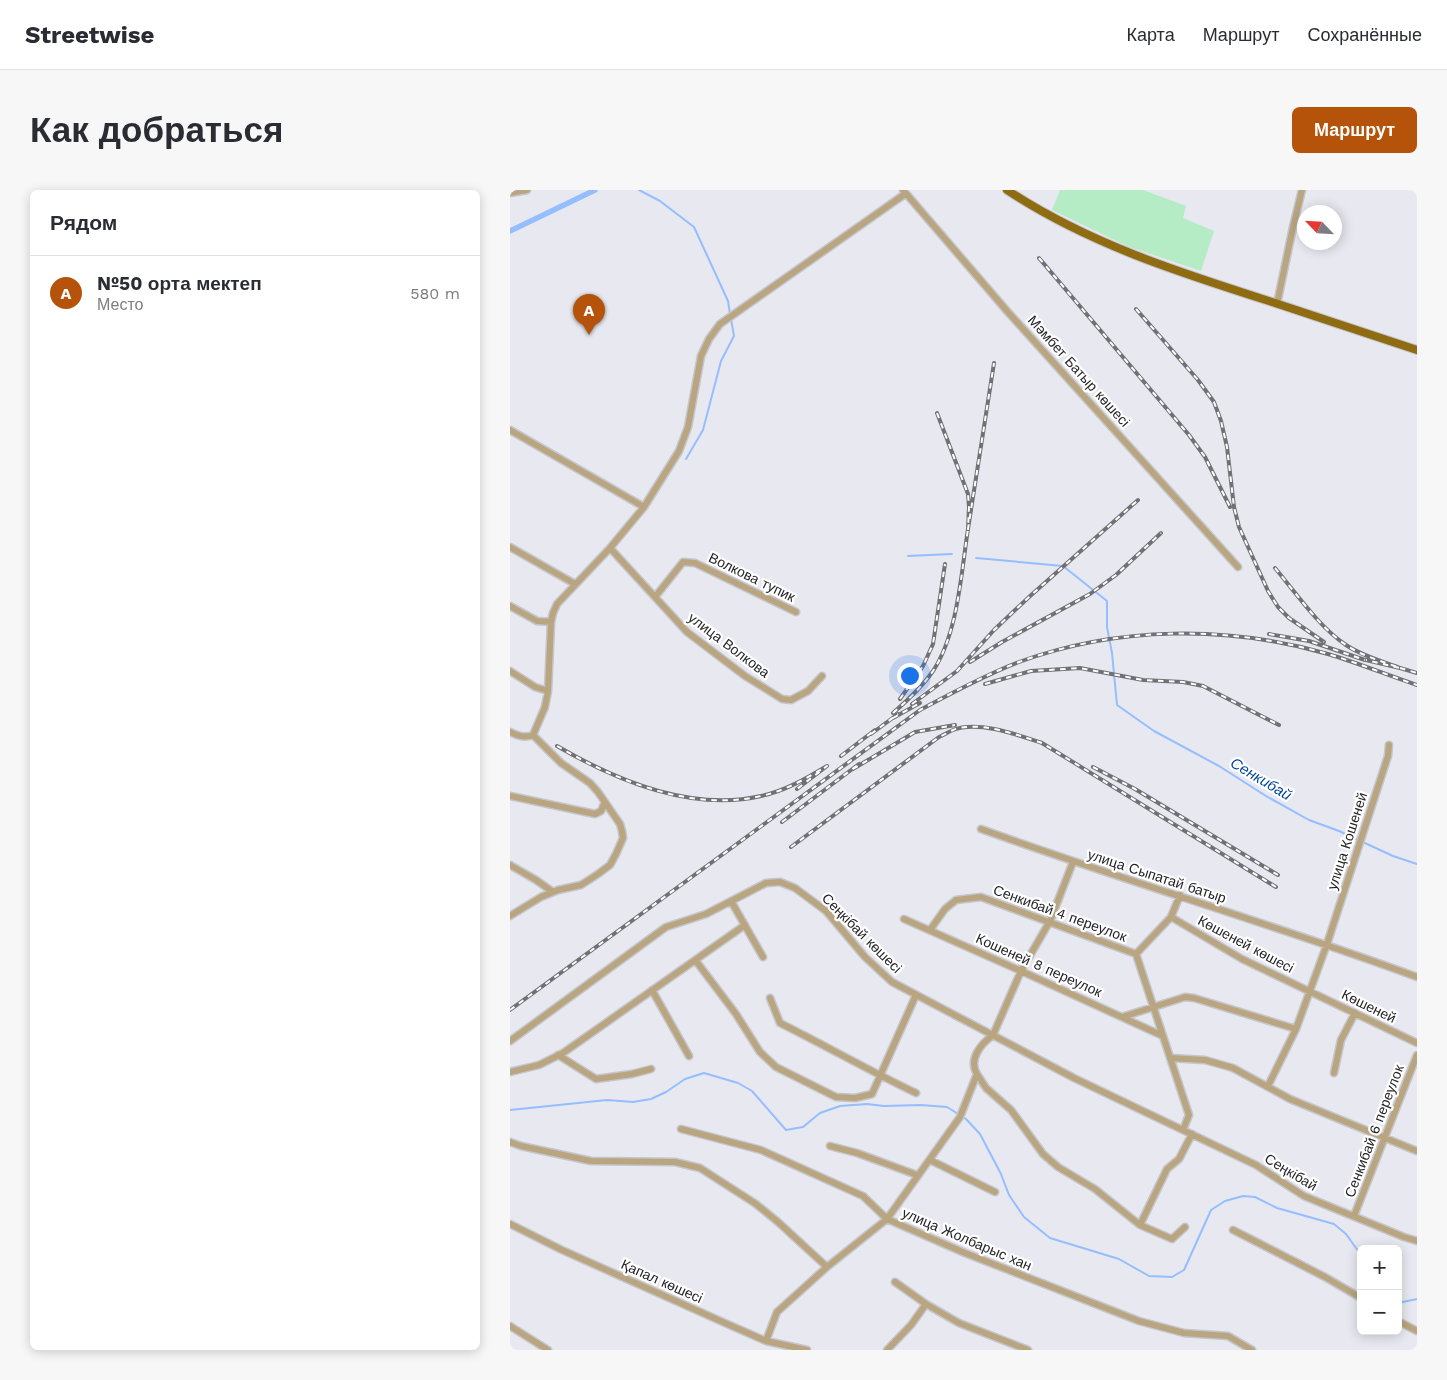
<!DOCTYPE html>
<html lang="ru">
<head>
<meta charset="utf-8">
<style>
	body { margin:0; font-family:"Work Sans",sans-serif; background:#f7f7f7; color:#2b2b33 }
	.controls { position:absolute; right:15px; bottom:15px; display:grid; overflow:hidden; border-radius:8px; box-shadow:0 2px 12px #0003 }
	.controls button { width:45px; height:45px; display:grid; place-items:center; padding:0; border:0; border-bottom:1px solid #e1e1e2; background:#fff; color:#2b2b33; font:25px sans-serif }
	.compass { position:absolute; left:787px; top:15px; width:45px; height:45px; border-radius:50%; background:#fff; box-shadow:0 2px 12px #0003; rotate:295deg }
	.you { position:absolute; left:399px; top:485px; width:18px; height:18px; margin:-12px; border:4px solid #fff; border-radius:50%; background:#1a73e8; box-shadow:0 0 0 8px #1a73e833 }
	.badge { display:grid; place-items:center; width:32px; height:32px; border-radius:50%; background:#b45309; color:#fff; font-size:16px; font-weight:700 }
	.pin { position:absolute; translate:-50% -41px; filter:drop-shadow(0 1px 2px #0008) }
	.pin::after { content:''; position:absolute; top:26px; width:18px; height:15px; background:inherit; clip-path:polygon(0 0,100% 0,50% 100%) }
	.list { margin:0; padding:0; list-style:none }
	h2 { display:flex; justify-content:space-between; align-items:center; height:65px; margin:0; padding:0 20px; font-size:21px }
	h2 small { font-size:16px; font-weight:400; color:#7c7c81 }
	.list li { display:grid; grid-template-columns:32px 1fr auto; gap:15px; align-items:center; box-sizing:border-box; height:75px; padding:0 20px; border-top:1px solid #e1e1e2 }
	.list b { display:block; font-size:19px; white-space:nowrap }
	.list p { margin:0; font-size:16px; white-space:nowrap; color:#7c7c81 }
	.list em { font-size:16px; font-style:normal; color:#7c7c81 }
	.map { position:relative; flex:none; width:907px; height:1160px; overflow:hidden; border-radius:8px }
	header { display:flex; align-items:center; gap:30px; box-sizing:border-box; height:70px; padding:0 25px; background:#fff; border-bottom:1px solid #e1e1e2 }
	header strong { font-size:24px }
	nav { display:flex; gap:28px; margin-inline-start:auto; font-size:18px }
	.intro { display:flex; align-items:center; justify-content:space-between; box-sizing:border-box; height:120px; padding:0 30px }
	h1 { margin:0; font-size:35px }
	.button { padding:12px 22px; border-radius:8px; background:#b45309; color:#fff; font-size:18px; font-weight:700 }
	main { display:flex; gap:30px; padding:0 30px }
	aside { flex:1; background:#fff; border-radius:8px; box-shadow:0 2px 12px #0003 }
	.map>svg:first-child { display:block }
	.green { fill:#b5ebc5 }
	.lines { fill:none; stroke-linecap:round; stroke-linejoin:round }
	.stream { stroke:#94befe; stroke-width:2 }
	.canal { stroke:#94befe; stroke-width:5.5 }
	.minor-casing { stroke:#c5c5cc; stroke-width:9 }
	.major-casing { stroke:#c5c5cc; stroke-width:10 }
	.minor { stroke:#b9a57f; stroke-width:6 }
	.major { stroke:#8f6b11; stroke-width:8 }
	.rail-casing { stroke:#707075; stroke-width:4 }
	.rail { stroke:#fff; stroke-width:2; stroke-dasharray:5.5; stroke-linecap:butt }
	.labels { text-anchor:middle; dominant-baseline:central; stroke-width:4.5; stroke-linejoin:round; paint-order:stroke }
	.street-label { font-size:14px; fill:#242427; stroke:#fff }
	.water-label { font-size:15px; font-style:italic; fill:#00449c; stroke:#fff }
</style>
</head>
<body>
<header>
<strong>Streetwise</strong>
<nav><a>Карта</a><a>Маршрут</a><a>Сохранённые</a></nav>
</header>
<div class="intro"><h1>Как добраться</h1><a class="button">Маршрут</a></div>
<main>
<aside>
<h2>Рядом<small></small></h2>
<ul class="list">
<li><span class="badge">A</span><div><b>№50 орта мектеп</b><p>Место</p></div><em>580 m</em></li>
</ul>
</aside>
<div class="map">
<svg width="907" height="1160" viewBox="0 0 907 1160">
	<rect width="100%" height="100%" fill="#e8e8f0"/>
	<!-- green -->
	<path class="green" d="M550,0h83l43,16 -3,12 31,13 -13,40 -74,-25 -75,-36z"/>
	<g class="lines">
		<!-- stream -->
		<path class="stream" d="M129,0l21,11 34,26 34,74 2,13
			M176,269l17,-29 18,-69 13,-25 -3,-17
			M398,366l44,-2
			M466,368l87,8 44,35v26l5,26 5,52 37,26 65,35 47,30 43,24 30,11 54,25 24,8
			M0,920l97,-10 26,2 18,-3 15,-7 19,-13 19,-6 34,10 14,8 34,39 17,-3 17,-14 20,-7 27,-2 17,2 37,-1 26,2 19,12 14,15 21,40 8,21 15,22 26,21 69,21 30,17 23,1 12,-7 27,-60 14,-9 18,-5 12,1 22,11 57,16 12,10 15,21
			M888,1113l19,-4"/>
		<!-- canal -->
		<path class="canal" d="M0,41l85,-41"/>
		<!-- minor casing -->
		<g class="minor-casing">
			<path id="minor" d="M393,0l104,121 231,256
				M0,3l17,-3
				M767,114l16,-77 9,-37
				M0,240l134,77
				M0,357l65,37
				M100,358l77,84 58,44 37,23 9,1 17,-9 14,-15
				M145,407l28,-35 12,1 101,49
				M0,416l27,15 14,1
				M0,481l25,16 13,4
				M0,542c8,4 14,6 23,3
				M0,606l85,18 6,-3 4,-9
				M471,639c144,52 292,95 436,148
				M0,675l26,15 17,12
				M221,711l32,56
				M0,726l31,-19 17,-7 23,-5 17,-11 12,-9 6,-11 7,-16 -1,-7 -2,-7 -22,-32 -8,-9 -29,-20 -28,-28 12,-28 3,-16 3,-69 2,-9 4,-9 53,-56 34,-41 35,-56 9,-24 13,-71 8,-17 11,-15 185,-130
				M661,727l71,42 175,84
				M394,729l117,52 142,65
				M420,740l15,-21 11,-9 25,-3 155,57 35,-37 9,-22
				M626,764l53,161 -6,15
				M186,771l40,53 24,38 16,15 60,30 19,1 17,-4 44,-99
				M142,800l37,66
				M260,808l10,25c46,23 90,48 136,70
				M612,827l63,-20 9,1 102,31
				M0,851l156,-114 40,-13 60,-31 14,-1 15,6 31,23 39,46 27,25 182,96 182,87 48,31 100,41 13,4
				M48,865l38,24 36,-5 19,-5
				M660,868l35,2 28,8 57,31 127,52
				M0,882l29,-7 24,-12 182,-128
				M824,883l7,-33 14,-27
				M467,884l9,14 25,22 32,44 15,13 37,22 45,36 32,14 13,-12
				M758,896l28,-57 31,-85 61,-188 1,-11
				M171,939l80,21 102,46 24,23 78,34 174,68 45,12 44,3 24,14
				M0,952l11,4 70,15 84,1 25,6 56,36 22,18 49,45
				M320,956l27,7 60,22
				M420,970l65,32
				M844,1026l63,-161
				M0,1034l52,26 163,73 41,18 41,9
				M630,1035l27,-56 12,-10 13,-25
				M723,1040l92,47 36,21
				M385,1092l31,22 33,19 69,27
				M888,1131l19,10
				M0,1136l38,24
				M256,1151l11,-29 50,-45 60,-48 73,-102 17,-43c-9,-15 4,-30 16,-39l28,-64 29,-50 23,-59
				M377,1160l24,-25 15,-21"/>
		</g>
		<!-- major casing -->
		<g class="major-casing">
			<path id="major" d="M497,0c80,53 171,82 262,111 49,16 99,33 148,49"/>
		</g>
		<!-- minor -->
		<use href="#minor" class="minor"/>
		<!-- major -->
		<use href="#major" class="major"/>
		<!-- rail casing -->
		<g class="rail-casing">
			<path id="rail" d="M529,68l150,177 16,22 25,50
				M626,119l62,71 16,22 7,19 6,26 7,60 5,20 29,64 10,16 11,11 35,24
				M427,223l31,81 1,13 -1,22 26,-166
				M765,378c21,25 44,59 71,77 16,11 36,16 54,23l-34,-8
				M759,444l40,7 56,19
				M460,472l32,-20 88,-48 26,-19 45,-42
				M890,478l17,5
				M475,494l46,-13 49,-3 63,12 40,2 20,4 76,39
				M390,509l23,-33 10,-22 12,-80
				M402,514l45,-33 37,-41 35,-33 109,-97
				M383,523c15,-13 29,-26 40,-42 25,-38 28,-97 35,-142
				M383,528l27,-15
				M361,544l27,-20
				M47,556c60,35 135,66 204,50 24,-5 46,-18 66,-30l-30,23
				M331,566l34,-26
				M583,577l42,22 143,86
				M343,579l62,-37 40,-7
				M272,632l77,-58
				M281,657l148,-110c5,-2 9,-5 14,-7 25,-10 65,5 89,13l234,144
				M0,820l410,-300c32,-17 65,-35 99,-48 99,-36 208,-37 309,-8 30,9 59,21 89,31"/>
		</g>
		<!-- rail -->
		<use href="#rail" class="rail"/>
	</g>
	<g class="labels">
		<!-- street labels -->
		<g class="street-label">
			<text transform="translate(569 181) rotate(48)">Мәмбет Батыр көшесі</text>
			<text transform="translate(242 387) rotate(26)">Волкова тупик</text>
			<text transform="translate(219 455) rotate(37)">улица Волкова</text>
			<text transform="translate(837 651) rotate(-72)">улица Кошеней</text>
			<text transform="translate(647 686) rotate(18)">улица Сыпатай батыр</text>
			<text transform="translate(550 723) rotate(20)">Сенкибай 4 переулок</text>
			<text transform="translate(352 743) rotate(45)">Сеңкібай көшесі</text>
			<text transform="translate(736 754) rotate(28)">Көшеней көшесі</text>
			<text transform="translate(529 775) rotate(24)">Кошеней 8 переулок</text>
			<text transform="translate(859 816) rotate(26)">Көшеней</text>
			<text transform="translate(864 941) rotate(-69)">Сенкибай 6 переулок</text>
			<text transform="translate(781 982) rotate(31)">Сеңкібай</text>
			<text transform="translate(457 1049) rotate(23)">улица Жолбарыс хан</text>
			<text transform="translate(152 1091) rotate(24)">Қапал көшесі</text>
		</g>
		<!-- water labels -->
		<g class="water-label">
			<text transform="translate(751 589) rotate(31)">Сенкибай</text>
		</g>
	</g>
</svg>
<div class="controls">
<button>+</button>
<button>−</button>
</div>
<svg class="compass" viewBox="-18 -18 36 36"><path d="M0-13l5 13h-10z" fill="#e53935"/><path d="M0 13l5-13h-10z" fill="#7c7c81"/></svg>
<div class="you"></div>
<div class="pin badge" style="left:79px;top:145px">A</div>
</div>
</main>
</body>
</html>
